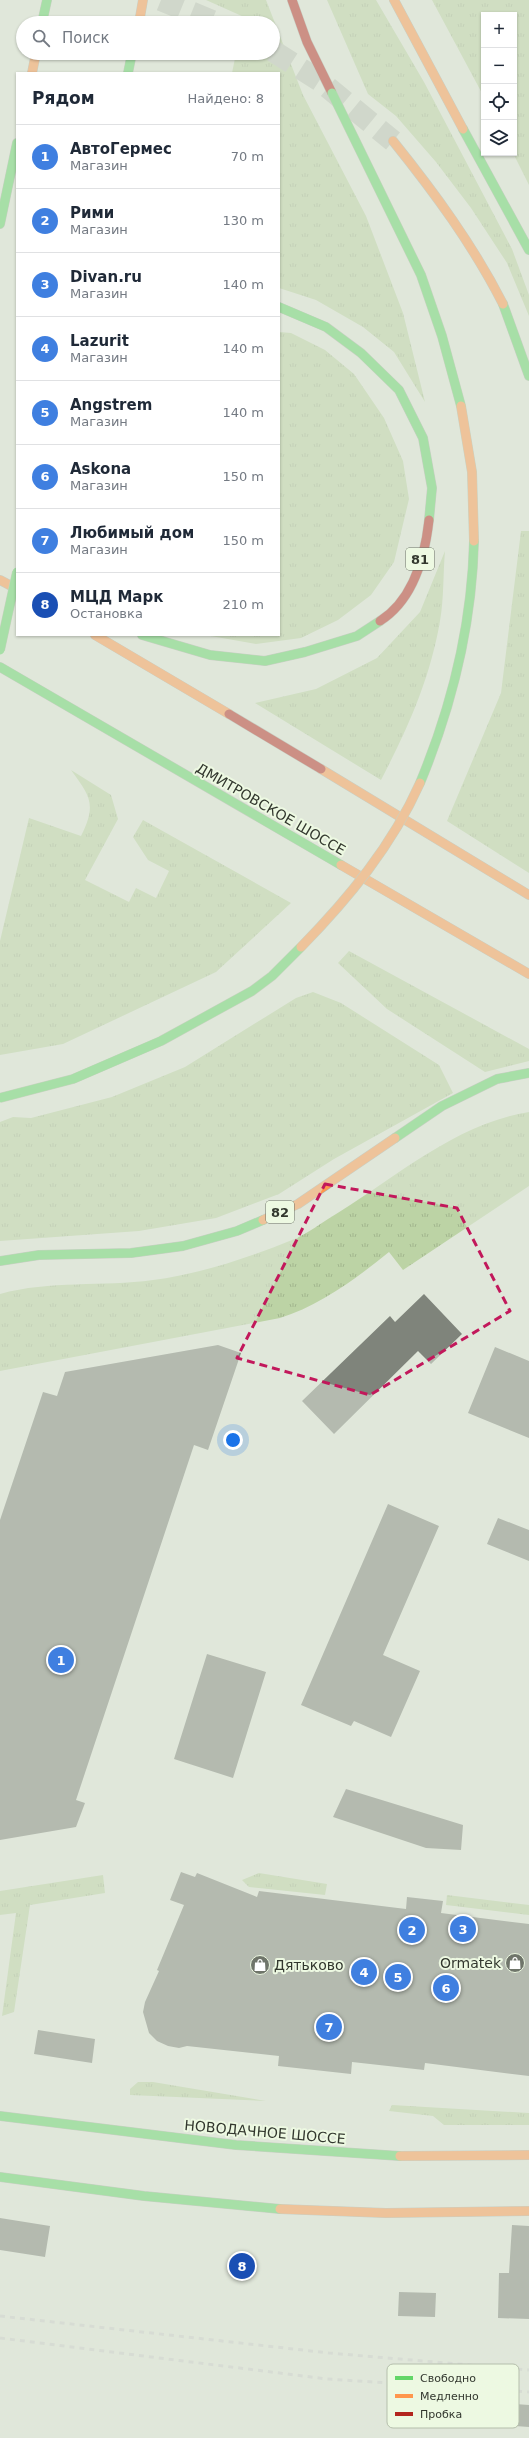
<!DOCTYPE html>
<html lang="ru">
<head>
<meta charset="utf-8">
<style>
	body { margin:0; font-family:"DejaVu Sans",sans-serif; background:#f2f2f3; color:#1f2937 }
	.controls { position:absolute; right:12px; top:12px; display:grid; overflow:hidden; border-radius:0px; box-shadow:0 1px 3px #0004 }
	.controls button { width:36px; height:36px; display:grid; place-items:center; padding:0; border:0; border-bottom:1px solid #e0e1e3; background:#fff; color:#1f2937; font:20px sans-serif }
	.you { position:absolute; left:233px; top:1440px; width:14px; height:14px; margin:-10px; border:3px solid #fff; border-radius:50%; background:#1a73e8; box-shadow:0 0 0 6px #1a73e833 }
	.badge { display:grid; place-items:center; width:26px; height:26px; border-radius:50%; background:#0b8043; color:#fff; font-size:13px; font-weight:700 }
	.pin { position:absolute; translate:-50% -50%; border:2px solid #fff; box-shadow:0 1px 4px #0006 }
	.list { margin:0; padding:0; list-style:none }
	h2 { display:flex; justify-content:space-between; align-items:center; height:52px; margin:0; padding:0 16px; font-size:17px }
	h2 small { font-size:13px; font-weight:400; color:#747a83 }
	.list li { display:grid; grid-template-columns:26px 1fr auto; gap:12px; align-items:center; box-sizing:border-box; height:64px; padding:0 16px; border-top:1px solid #e0e1e3 }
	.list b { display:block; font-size:15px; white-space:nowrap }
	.list p { margin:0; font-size:13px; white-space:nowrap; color:#747a83 }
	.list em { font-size:13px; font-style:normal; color:#747a83 }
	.icon { flex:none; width:22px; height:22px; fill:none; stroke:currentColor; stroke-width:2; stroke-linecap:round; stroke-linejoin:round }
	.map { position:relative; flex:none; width:529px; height:2438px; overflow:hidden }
	.search { position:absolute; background:#fff; box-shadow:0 1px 3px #0004; left:16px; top:16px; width:264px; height:44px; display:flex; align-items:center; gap:10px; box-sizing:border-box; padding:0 14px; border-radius:22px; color:#747a83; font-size:15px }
	.panel { position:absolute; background:#fff; box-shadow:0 1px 3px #0004; left:16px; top:72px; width:264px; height:564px; border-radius:0px }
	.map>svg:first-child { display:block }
	.grass { fill:url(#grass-tufts) }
	.building { fill:#7f847b }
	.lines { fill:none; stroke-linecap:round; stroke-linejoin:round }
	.primary-tunnel { stroke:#bdc4b8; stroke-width:22; stroke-dasharray:22 11; stroke-linecap:butt }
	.fast-casing { stroke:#acb2a8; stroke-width:10 }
	.slow-casing { stroke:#acb2a8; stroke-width:10 }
	.jam-casing { stroke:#acb2a8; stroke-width:10 }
	.fast { stroke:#63d668; stroke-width:9 }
	.slow { stroke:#ff974d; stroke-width:9 }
	.jam { stroke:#b3261e; stroke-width:9 }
	.rail { stroke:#cdcfcc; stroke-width:3; stroke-dasharray:5 5; stroke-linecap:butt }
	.fast-bridge-casing { stroke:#adb8a3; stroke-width:10; stroke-linecap:butt }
	.slow-bridge-casing { stroke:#adb8a3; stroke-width:10; stroke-linecap:butt }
	.fast-bridge { stroke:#63d668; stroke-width:9 }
	.slow-bridge { stroke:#ff974d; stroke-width:9 }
	.marked { fill:none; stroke:#c2185b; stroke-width:3; stroke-dasharray:8 5; stroke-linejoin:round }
	.labels { text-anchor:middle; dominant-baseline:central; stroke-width:4; stroke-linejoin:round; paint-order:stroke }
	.shield { fill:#edf9e2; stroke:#6a7164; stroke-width:1 }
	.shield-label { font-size:13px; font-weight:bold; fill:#32372e }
	.street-label { font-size:14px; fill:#32372e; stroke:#edf9e2 }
	.poi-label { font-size:14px; fill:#32372e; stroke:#edf9e2; text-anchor:end }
	.key { fill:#edf9e2; stroke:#b5bfac; stroke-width:1 }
	.key-label { font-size:11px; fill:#32372e }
</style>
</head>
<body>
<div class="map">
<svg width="529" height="2438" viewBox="0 0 529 2438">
	<defs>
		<pattern id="grass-tufts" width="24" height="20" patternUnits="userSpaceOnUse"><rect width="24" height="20" fill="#bcd3a5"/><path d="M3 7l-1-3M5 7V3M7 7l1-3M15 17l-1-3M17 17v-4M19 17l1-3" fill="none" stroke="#a2b68e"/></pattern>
	</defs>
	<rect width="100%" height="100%" fill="#e0e7da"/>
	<!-- grass -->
	<path class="grass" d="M206,0h60l37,95 63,121 37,97 22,89 -31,-50 -31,-25 -47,-27 -37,-12v-215h-47l4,-20h37v-30h-30l1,-6z
		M327,0h49l48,82 88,167 17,46v21l-22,-53 -36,-55 -35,-46 -40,-46 -28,-22z
		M432,0h97v185l-16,-32 1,-138h-30v82z
		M279,332l12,1 34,17 29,24 30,44 19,43 6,38 -15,63 -23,33 -33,25 -37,18 -45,6 -51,-9h74z
		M521,531h8v342l-82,-52 54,-128z
		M445,551c-2,23 -1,47 -5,70 -10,58 -32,107 -59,159l-126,-77 61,-14 61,-31 43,-46z
		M71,770l40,25 7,24 -33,61 44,22 7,-14 20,10 13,-27 -21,-11 -15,-23 10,-17 148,83 -75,69 -153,72 -63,11v-114l29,-123 52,18c16,-32 9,-40 -10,-66z
		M349,951l180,98v12l-44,11 -98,-63 -49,-46z
		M313,992l28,11 98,62 14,28 -119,66 -55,35 -63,24 -77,13 -139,10v-119l13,-5 18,1 81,-21 73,-30 111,-69z
		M529,1112v74l-126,84 -14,-18c-32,26 -70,54 -109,66l-280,53v-77c50,-14 102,-7 153,-14 47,-6 95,-22 139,-40 13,-5 25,-14 36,-21 64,-38 125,-95 201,-107z
		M259,1873l68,11 -2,11 -76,-8 -7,-7z
		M103,1875l2,18 -75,12 -16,107 -12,4 14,-103 -16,2v-24z
		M447,1895l82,10v10l-83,-10z
		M138,2082h15l113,19 -136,-6v-6z
		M392,2105l137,8v12h-85l-11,-9 -44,-5z"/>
	<!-- building -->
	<path class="building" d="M424,1294l38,40 -31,30 -13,-13 -84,83 -32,-33 88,-85 5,6z
		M218,1345l23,8 -33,97 -14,-5 -118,355 9,3 -9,24 -76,13v-320l43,-128 14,4 8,-24z
		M495,1347l34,14v77l-61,-25z
		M388,1504l51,22 -56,129 37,16 -29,66 -37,-16 -3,5 -50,-21z
		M498,1518l31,12v31l-42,-17z
		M207,1654l59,18 -33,106 -59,-19z
		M346,1789l117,36 -2,25 -35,-2 -93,-31z
		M181,1872l14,5 2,-4 60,24 2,-6 147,18 1,-12 36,4 -2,12 88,11v152l-104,-13 -1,7 -72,-8 -1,12 -73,-8 1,-10 -92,-10 -8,2 -11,-2 -11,-5 -8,-8 -6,-21 2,-10 14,-31 -2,-1 27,-65 -14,-5z
		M38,2030l57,9 -3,24 -58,-9z
		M0,2218l50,8 -5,31 -45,-7z
		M512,2225l17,1v93l-31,-1 1,-45h10z
		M399,2292l37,1 -1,24 -37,-1z
		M430,2398l99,7v22l-100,-7z"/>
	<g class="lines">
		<!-- primary-tunnel -->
		<path class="primary-tunnel" d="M161,0l56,23
			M273,51l47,30 73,60"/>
		<!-- fast casing -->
		<g class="fast-casing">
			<path id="fast" d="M42,23l5,-23
				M128,73l4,-20
				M463,129l66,121
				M0,224l17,-81
				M503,304l26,72
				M279,307l47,20 35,26 38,37 24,48 9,50 -3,32
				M142,635l68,20 55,6 40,-9 52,-16 23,-15
				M0,667l341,198
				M395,1138l47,-32 55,-27 32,-6
				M0,1261l39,-6 92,-2 52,-7 54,-15 26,-11
				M0,2116l236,29 164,11
				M0,2177l144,19 136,13"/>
		</g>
		<!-- slow casing -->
		<g class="slow-casing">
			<path id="slow" d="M394,0l69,129
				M139,23l4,-23
				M32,73l4,-20
				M393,141c41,51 80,104 110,163
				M0,580l17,9
				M95,635l134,79
				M321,769l208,126
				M341,865l188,109
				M263,1220l35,-16 97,-66
				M400,2156l129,-1
				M280,2209l106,4 143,-2"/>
		</g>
		<!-- jam casing -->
		<g class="jam-casing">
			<path id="jam" d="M292,0l15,42 25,51
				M380,621c33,-21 45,-65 49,-101
				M229,714l92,55"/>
		</g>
		<!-- fast -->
		<use href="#fast" class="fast"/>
		<!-- slow -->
		<use href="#slow" class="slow"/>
		<!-- jam -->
		<use href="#jam" class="jam"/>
		<!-- rail -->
		<path class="rail" d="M0,2316l329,37 200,17
			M0,2338l327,41 202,13"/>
		<!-- fast-bridge casing -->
		<g class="fast-bridge-casing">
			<path id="fast-bridge" d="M332,93l89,182 21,61 19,70
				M0,650l17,-78
				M420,783c32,-77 52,-158 54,-242
				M0,1098l73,-19 88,-38 91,-50 20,-15 29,-29"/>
		</g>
		<!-- slow-bridge casing -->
		<g class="slow-bridge-casing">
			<path id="slow-bridge" d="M461,406l11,66 2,69
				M301,947c47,-48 91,-101 119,-164"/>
		</g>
		<!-- fast-bridge -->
		<use href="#fast-bridge" class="fast-bridge"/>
		<!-- slow-bridge -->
		<use href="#slow-bridge" class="slow-bridge"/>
	</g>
	<!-- marked area -->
	<path d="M0 0H529V2438H0ZM325,1184l132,24 53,103 -140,84 -133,-37z" fill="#e0e7da" fill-opacity=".55" fill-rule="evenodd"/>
	<path class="marked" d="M325,1184l132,24 53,103 -140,84 -133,-37z"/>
	<!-- icons -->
	<defs>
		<g id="shop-disc" transform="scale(1)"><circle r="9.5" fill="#6f756a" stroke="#edf9e2"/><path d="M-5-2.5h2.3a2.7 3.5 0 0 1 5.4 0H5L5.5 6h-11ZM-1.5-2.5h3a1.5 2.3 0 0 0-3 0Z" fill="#fff"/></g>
	</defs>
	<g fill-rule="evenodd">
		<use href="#shop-disc" x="515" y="1963"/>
		<use href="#shop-disc" x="260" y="1965"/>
	</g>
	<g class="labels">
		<!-- shield labels -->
		<g class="shield">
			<rect x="406" y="548" width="28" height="22" rx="3"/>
			<rect x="266" y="1201" width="28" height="22" rx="3"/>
		</g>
		<g class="shield-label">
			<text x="420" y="559">81</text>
			<text x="280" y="1212">82</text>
		</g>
		<!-- street labels -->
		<g class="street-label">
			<text transform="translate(271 809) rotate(30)">ДМИТРОВСКОЕ ШОССЕ</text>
			<text transform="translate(265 2132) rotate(5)">НОВОДАЧНОЕ ШОССЕ</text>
		</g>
		<!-- poi labels -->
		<g class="poi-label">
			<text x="501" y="1963">Ormatek</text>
			<text x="274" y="1965" text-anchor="start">Дятьково</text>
		</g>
	</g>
	<!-- legend -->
	<rect x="387" y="2364" width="132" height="64" rx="6" class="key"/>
	<rect x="395" y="2376" width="18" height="4" fill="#63d668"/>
	<rect x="395" y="2394" width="18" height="4" fill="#ff974d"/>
	<rect x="395" y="2412" width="18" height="4" fill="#b3261e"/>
	<g class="key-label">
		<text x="420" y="2382">Свободно</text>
		<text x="420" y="2400">Медленно</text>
		<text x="420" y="2418">Пробка</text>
	</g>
</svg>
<div class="controls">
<button>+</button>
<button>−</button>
<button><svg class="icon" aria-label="locate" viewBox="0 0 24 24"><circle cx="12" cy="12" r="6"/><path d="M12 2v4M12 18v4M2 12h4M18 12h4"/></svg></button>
<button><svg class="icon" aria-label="layers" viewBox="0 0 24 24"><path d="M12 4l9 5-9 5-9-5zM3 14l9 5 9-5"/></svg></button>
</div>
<div class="you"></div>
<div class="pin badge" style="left:61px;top:1660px;background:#3f7fe0">1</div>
<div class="pin badge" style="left:412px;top:1930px;background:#3f7fe0">2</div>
<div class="pin badge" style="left:463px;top:1929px;background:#3f7fe0">3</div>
<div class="pin badge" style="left:364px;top:1972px;background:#3f7fe0">4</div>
<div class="pin badge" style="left:398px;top:1977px;background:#3f7fe0">5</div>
<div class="pin badge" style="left:446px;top:1988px;background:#3f7fe0">6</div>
<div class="pin badge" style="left:329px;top:2027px;background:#3f7fe0">7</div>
<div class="pin badge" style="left:242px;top:2266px;background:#1a4fb4">8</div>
<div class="search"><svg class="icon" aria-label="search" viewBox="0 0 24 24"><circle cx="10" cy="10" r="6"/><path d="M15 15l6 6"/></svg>Поиск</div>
<section class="panel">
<h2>Рядом<small>Найдено: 8</small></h2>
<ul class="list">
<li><span class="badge" style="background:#3f7fe0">1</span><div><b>АвтоГермес</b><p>Магазин</p></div><em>70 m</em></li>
<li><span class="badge" style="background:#3f7fe0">2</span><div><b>Рими</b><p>Магазин</p></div><em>130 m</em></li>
<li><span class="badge" style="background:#3f7fe0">3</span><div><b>Divan.ru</b><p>Магазин</p></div><em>140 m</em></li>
<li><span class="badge" style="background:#3f7fe0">4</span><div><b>Lazurit</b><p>Магазин</p></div><em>140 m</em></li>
<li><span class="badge" style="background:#3f7fe0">5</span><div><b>Angstrem</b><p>Магазин</p></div><em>140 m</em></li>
<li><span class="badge" style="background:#3f7fe0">6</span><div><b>Askona</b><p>Магазин</p></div><em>150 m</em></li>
<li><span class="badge" style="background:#3f7fe0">7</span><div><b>Любимый дом</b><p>Магазин</p></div><em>150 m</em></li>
<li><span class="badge" style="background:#1a4fb4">8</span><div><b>МЦД Марк</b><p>Остановка</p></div><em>210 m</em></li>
</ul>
</section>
</div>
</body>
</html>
